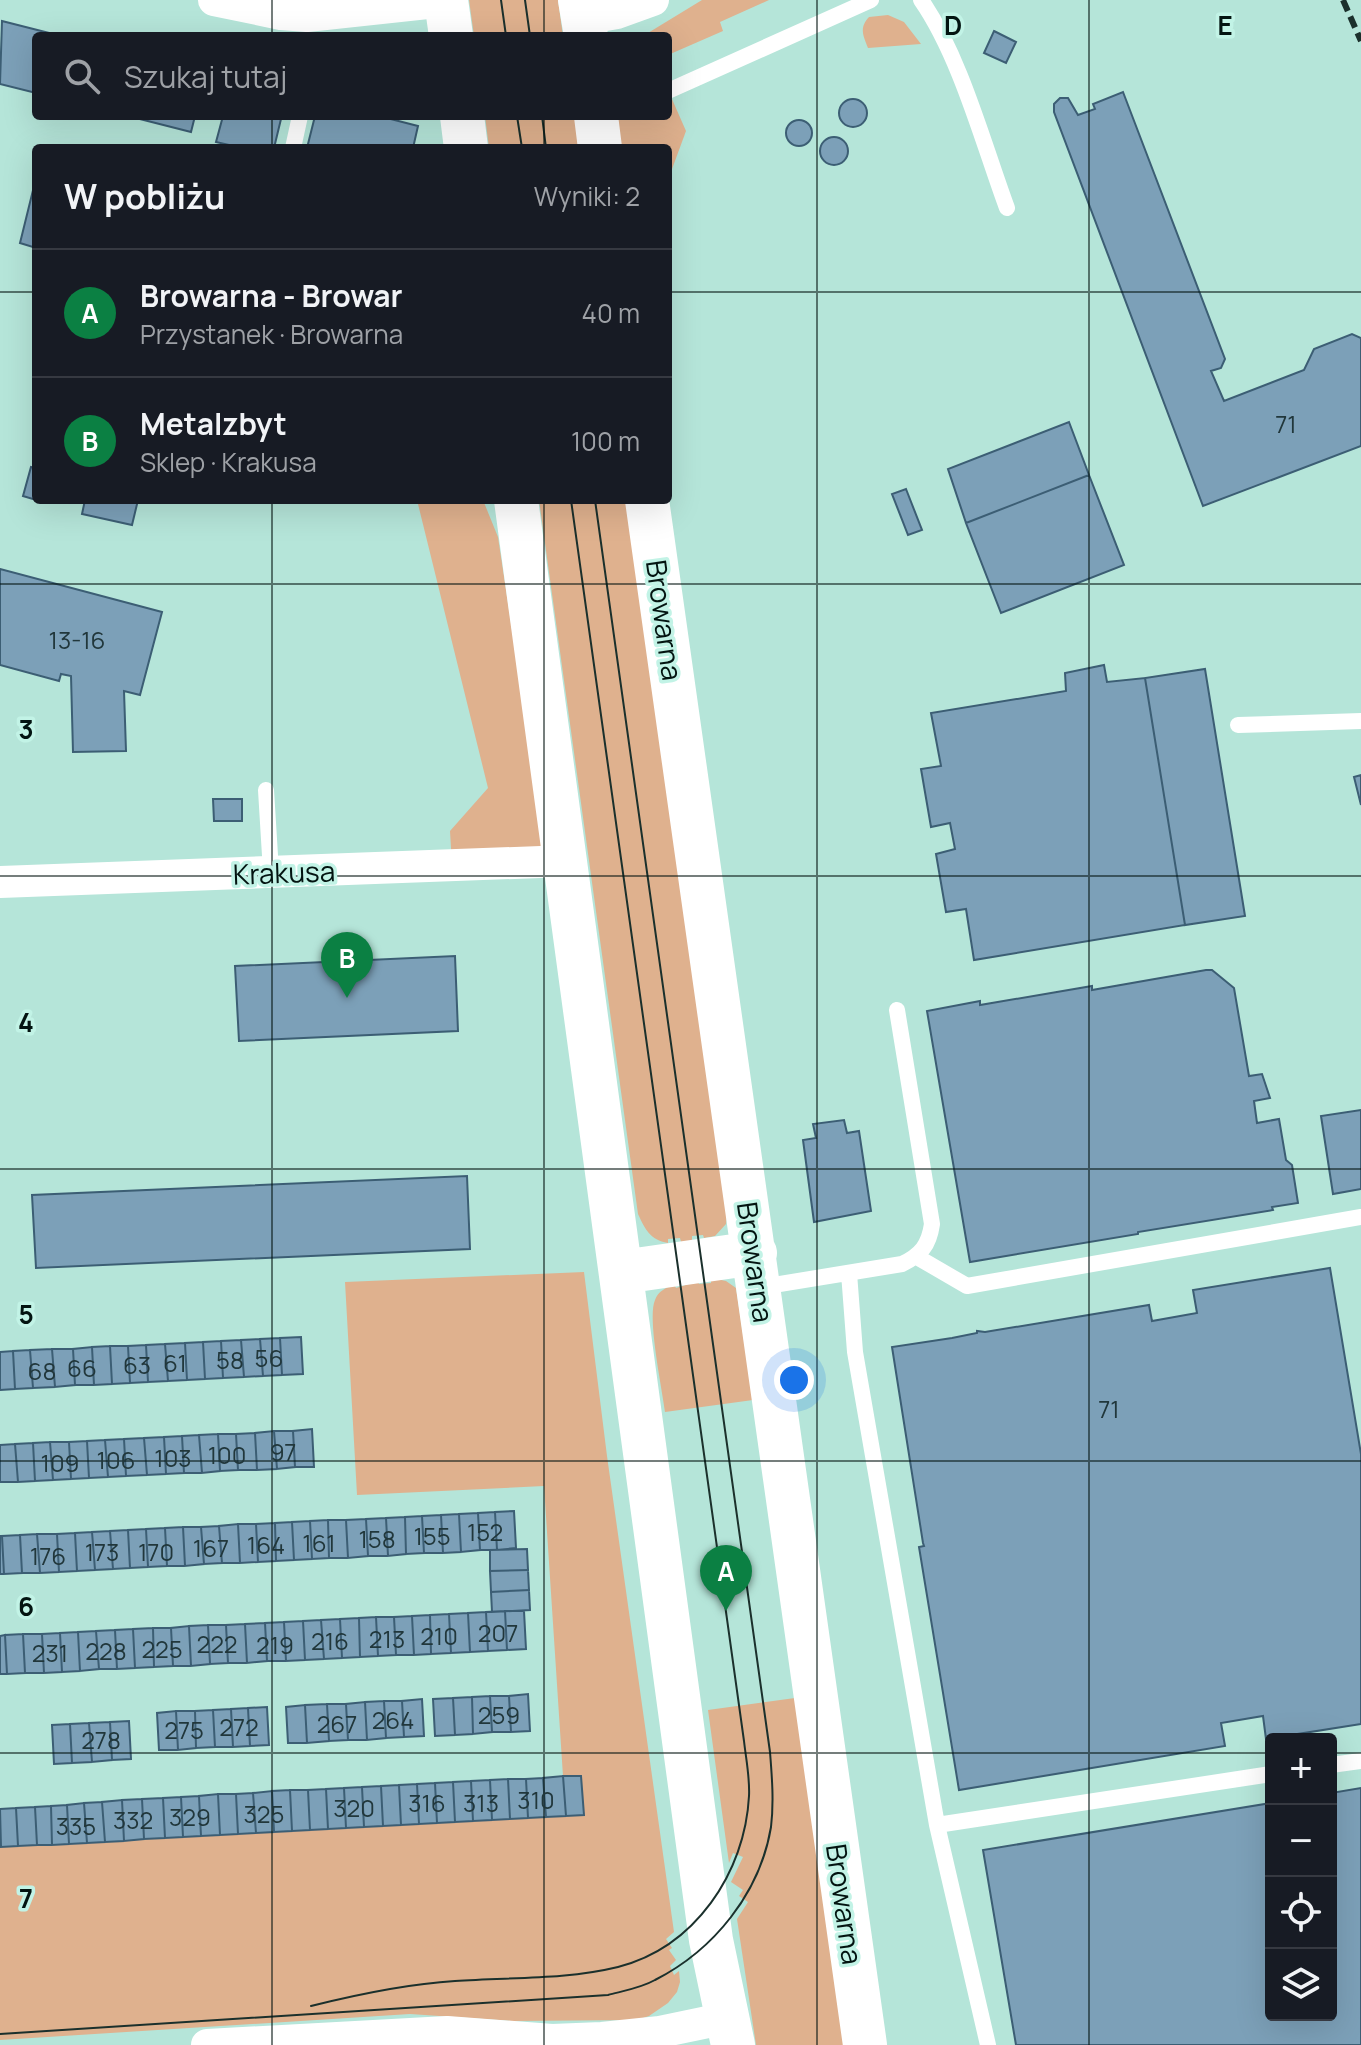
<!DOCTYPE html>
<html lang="pl">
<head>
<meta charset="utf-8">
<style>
	body { margin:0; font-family:Manrope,sans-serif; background:#242831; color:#f1f3f6 }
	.controls { position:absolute; right:24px; bottom:24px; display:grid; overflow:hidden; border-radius:8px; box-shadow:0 8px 32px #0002 }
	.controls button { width:72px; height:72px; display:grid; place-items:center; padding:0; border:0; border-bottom:2px solid #363941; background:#171b24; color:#f1f3f6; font:40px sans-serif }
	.you { position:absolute; left:794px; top:1380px; width:28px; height:28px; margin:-20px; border:6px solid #fff; border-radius:50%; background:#1a73e8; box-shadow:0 0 0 12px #1a73e833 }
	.badge { display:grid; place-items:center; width:52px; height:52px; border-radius:50%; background:#0b8043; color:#fff; font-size:26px; font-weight:700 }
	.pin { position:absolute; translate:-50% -66px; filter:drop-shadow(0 2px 4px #0008) }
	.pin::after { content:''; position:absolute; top:42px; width:28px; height:24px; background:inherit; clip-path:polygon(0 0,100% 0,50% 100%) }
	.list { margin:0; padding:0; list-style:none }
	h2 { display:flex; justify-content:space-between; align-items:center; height:104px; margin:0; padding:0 32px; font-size:34px }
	h2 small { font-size:26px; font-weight:400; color:#9ea1a6 }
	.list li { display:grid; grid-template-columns:52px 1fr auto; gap:24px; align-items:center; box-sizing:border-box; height:128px; padding:0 32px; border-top:2px solid #363941 }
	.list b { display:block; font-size:30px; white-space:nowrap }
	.list p { margin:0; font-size:26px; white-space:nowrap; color:#9ea1a6 }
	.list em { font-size:26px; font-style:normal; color:#9ea1a6 }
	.icon { flex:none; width:44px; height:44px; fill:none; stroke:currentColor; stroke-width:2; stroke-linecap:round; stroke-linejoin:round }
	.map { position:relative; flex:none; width:1361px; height:2045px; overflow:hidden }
	.search { position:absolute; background:#171b24; box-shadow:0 8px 32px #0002; left:32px; top:32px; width:640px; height:88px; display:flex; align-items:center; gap:20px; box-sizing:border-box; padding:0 28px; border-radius:8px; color:#9ea1a6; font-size:30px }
	.panel { position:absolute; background:#171b24; box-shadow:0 8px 32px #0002; left:32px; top:144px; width:640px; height:360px; border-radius:8px }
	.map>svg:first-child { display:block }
	.green { fill:#dfb18e }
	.building { fill:#7ca0b8; stroke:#3c5e74; stroke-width:2 }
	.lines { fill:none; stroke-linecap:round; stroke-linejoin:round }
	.lane { stroke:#fff; stroke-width:16 }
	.street { stroke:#fff; stroke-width:32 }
	.secondary { stroke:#fff; stroke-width:44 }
	.tram { stroke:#1b302c; stroke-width:2 }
	.rail { stroke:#1b302c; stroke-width:6; stroke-dasharray:12 6; stroke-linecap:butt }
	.grid { fill:none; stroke:#031411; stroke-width:2; stroke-opacity:0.55 }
	.labels { text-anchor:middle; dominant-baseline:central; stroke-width:7; stroke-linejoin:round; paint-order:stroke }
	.number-label { font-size:24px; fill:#21373b }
	.street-label { font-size:28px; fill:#031411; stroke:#c2f3e6 }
	.grid-label { font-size:26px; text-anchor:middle; font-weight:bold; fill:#031411; stroke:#c2f3e6; stroke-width:7; stroke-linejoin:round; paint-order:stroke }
</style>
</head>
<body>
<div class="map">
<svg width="1361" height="2045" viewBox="0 0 1361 2045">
	<rect width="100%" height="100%" fill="#b5e5d9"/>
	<!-- green -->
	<path class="green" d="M469,0h89l5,36h-89z
		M702,0h67l-49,22 3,9 -55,24v-19h-25z
		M888,15l16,7 17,22 -53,4c-5,-13 -9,-20 1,-31z
		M668,90l18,41 -18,49v-32h-47l-5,-32h52z
		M485,116h90l4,32h-90z
		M417,500h66l15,37 49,325 -95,3 -2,-34 38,-43z
		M539,500h90l98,714 -1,10 -11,12 -11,2 -1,-3 -11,1v5l-11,1 -1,-4 -12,1v4c-18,-3 -23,-14 -30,-29z
		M584,1272l23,184 67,476 -8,7 6,9 -3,2 7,10 -6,6 4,9 5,-4 1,11 -3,10 -9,11 -19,13 -12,4 -125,1 -102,-7 -410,26v-193l584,-33 -3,-38h-18l-19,-290 -187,9 -12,-213z
		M711,1278l15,3 10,7 17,112 -88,12c-3,-24 -18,-94 -10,-112 3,-9 11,-12 19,-16l2,4 22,-7 1,3 12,-1z
		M795,1698l49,347h-88l-19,-126 11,-17 -9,-6 4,-6 -12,-8 12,-25 -10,-4 -4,10 -21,-153z"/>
	<!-- building -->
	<path class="building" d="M2,21l59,15h-25v57l-36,-9z
		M994,31l22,11 -10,21 -22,-10z
		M1123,92l102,267 -4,9 -10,3 13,30 80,-31 10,-21 38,-15 9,4v108l-158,60 -149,-394v-8l6,-6h8l10,17 17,-6 -2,-5z
		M839 113a14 14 0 1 1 28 0a14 14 0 1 1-28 0Z
		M128,116h67l-4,16z
		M223,116h48l10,3 -7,29h-32l-26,-6z
		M315,116h64l39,10 -5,22h-106z
		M786 133a13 13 0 1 1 26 0a13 13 0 1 1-26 0Z
		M820 151a14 14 0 1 1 28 0a14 14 0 1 1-28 0Z
		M36,178v70l-16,-5z
		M1069,422l20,53 -123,48 -18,-54z
		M31,467l5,1v32l-13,-4z
		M1089,475l35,90 -123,48 -35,-90z
		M906,489l16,41 -14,5 -16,-41z
		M85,500h53l-6,25 -50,-11z
		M0,569l162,43 -22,83 -16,-4 2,60 -53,1 -2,-76 -10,-2 -2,7 -59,-16z
		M1104,665l3,17 38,-4 40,247 -211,35 -8,-51 -20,3 -10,-58 19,-5 -5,-26 -19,4 -10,-58 20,-3 -10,-53 135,-22 -1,-18z
		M1205,669l40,247 -60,9 -40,-247z
		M1361,775v30l-7,-28z
		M213,799h29v22h-28z
		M455,956l3,75 -219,10 -4,-75z
		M1206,970h6l22,18 15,88 13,-2 8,24 -16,3 3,22 22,-4 7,41 6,5 6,38 -26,4 1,3 -135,22v2l-168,28 -43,-251 53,-10v4l112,-19v4z
		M1361,1110v79l-28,5 -12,-78z
		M844,1120l3,13 12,-2 12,80 -57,11 -11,-82 13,-2 -3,-14z
		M467,1176l3,73 -434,19 -4,-73z
		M1330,1268l31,186v270l-95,15 -3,-23 -42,7 4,23 -266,44 -40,-243 5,-1 -1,-3 -31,-196 60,-9 25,-5v-2l8,1 164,-27 3,16 45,-8 -4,-23z
		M301,1337l2,37 -21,1 -2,-37z
		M280,1338l2,37 -19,1 -3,-37z
		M260,1339l3,37 -19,1 -3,-37z
		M241,1340l3,37 -21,1 -2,-37z
		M221,1341l2,37 -18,1 -2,-37z
		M203,1342l2,37 -18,1 -2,-37z
		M185,1343l2,37 -19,1 -3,-37z
		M165,1344l3,37 -20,1 -2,-37z
		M146,1345l2,37 -18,1 -2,-37z
		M110,1346l2,38 -18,1 -2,-38z
		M110,1346h18l2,37 -18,1z
		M92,1347l2,38h-19l-2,-36z
		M52,1349l3,38 -22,1 -3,-38z
		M52,1349h21l2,36 -20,2z
		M30,1350l3,38 -18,1 -2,-38z
		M13,1351l2,38 -15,1v-38z
		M312,1429l2,38h-19l-2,-36z
		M274,1431l3,38 -20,1 -2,-37z
		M274,1431h19l2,36 -18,2z
		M255,1433l2,37h-19l-2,-36z
		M218,1434l2,37 -18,2 -3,-38z
		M218,1434h18l2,36 -18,1z
		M199,1435l3,38h-18l-2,-37z
		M182,1436l2,37 -18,1 -2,-37z
		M164,1437l2,37 -19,1 -3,-37z
		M144,1438l3,37 -21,1 -2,-37z
		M124,1439l2,37 -18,1 -3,-37z
		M105,1440l3,37 -19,1 -2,-37z
		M87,1441l2,37 -18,1 -2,-37z
		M50,1442l3,38 -18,1 -2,-38z
		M50,1442h19l2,37 -18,1z
		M33,1443l2,38 -17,1 -3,-38z
		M15,1444l3,38h-18v-37z
		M514,1511l2,37 -19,2 -2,-38z
		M495,1512l2,38h-17l-2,-37z
		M478,1513l2,37 -19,2 -2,-38z
		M459,1514l2,38 -18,1 -2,-38z
		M441,1515l2,38h-19l-2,-37z
		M422,1516l2,37 -18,1 -1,-37z
		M405,1517l1,37 -18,2 -2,-38z
		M386,1518l2,38h-20l-2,-37z
		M366,1519l2,37 -20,2 -2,-38z
		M328,1520h18l2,38h-19z
		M328,1520l1,38 -17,1 -2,-38z
		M310,1521l2,38 -18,1 -2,-38z
		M292,1522l2,38 -18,1 -1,-38z
		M275,1523l1,38 -18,1 -2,-38z
		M238,1524l2,39h-18l-3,-37z
		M238,1524h18l2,38 -18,1z
		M219,1526l3,37 -18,1 -3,-37z
		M183,1527l2,39h-18l-2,-38z
		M183,1527h18l3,37 -19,2z
		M165,1528l2,38 -19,1 -2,-38z
		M146,1529l2,38 -18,1 -2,-38z
		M128,1530l2,38 -17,1 -3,-38z
		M110,1531l3,38 -18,1 -3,-38z
		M92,1532l3,38 -18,1 -2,-38z
		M75,1533l2,38 -18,1 -2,-38z
		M37,1534l3,39h-18l-2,-38z
		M37,1534h20l2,38 -19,1z
		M20,1535l2,38 -18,1 -2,-38z
		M0,1536h2l2,38h-4z
		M527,1549l1,21 -38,1v-21z
		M528,1570l1,20 -38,2 -1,-21z
		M529,1590l1,20 -38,2 -1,-20z
		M505,1611h19l2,38 -19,1z
		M505,1611l2,39 -19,1 -2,-39z
		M486,1612l2,39 -18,1 -2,-39z
		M468,1613l2,39 -19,1 -2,-39z
		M449,1614l2,39 -20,1 -1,-39z
		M430,1615l1,39 -17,1 -2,-39z
		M412,1616l2,39h-18l-2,-38z
		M376,1617h18l2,38 -18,1z
		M376,1617l2,39 -18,1 -1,-39z
		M359,1618l1,39 -18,1 -2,-39z
		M340,1619l2,39 -18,1 -3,-39z
		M321,1620l3,39 -19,1 -2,-39z
		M303,1621l2,39 -19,1 -2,-39z
		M284,1622l2,39h-19l-2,-38z
		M265,1623l2,38 -20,2 -2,-39z
		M245,1624l2,39h-19l-2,-38z
		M208,1625l2,39 -19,2 -2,-40z
		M208,1625h18l2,38 -18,1z
		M189,1626l2,40h-18l-2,-38z
		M153,1628l1,39 -19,1 -2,-39z
		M153,1628h18l2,38 -19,1z
		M133,1629l2,39 -18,1 -2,-39z
		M115,1630l2,39h-18l-3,-38z
		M96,1631l3,38 -19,2 -2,-39z
		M78,1632l2,39 -18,1 -2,-39z
		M60,1633l2,39 -18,1 -2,-39z
		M23,1634h19l2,39h-19z
		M23,1634l2,39 -18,1 -2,-39z
		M5,1635l2,39h-7v-38z
		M528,1694l2,37 -19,1 -2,-36z
		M490,1696h19l2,36h-19z
		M490,1696l2,36 -19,2 -1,-37z
		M472,1697l1,37 -18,1 -2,-37z
		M453,1698l2,37 -20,1 -2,-37z
		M422,1699l2,37 -20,1 -2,-36z
		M384,1701h18l2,36 -18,1z
		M384,1701l2,37 -19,2 -2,-38z
		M365,1702l2,38h-19l-2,-36z
		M327,1704l2,37 -22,2 -2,-38z
		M327,1704h19l2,36 -19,1z
		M305,1705l2,38h-19l-2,-36z
		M267,1707l2,38 -19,1 -2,-38z
		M248,1708l2,38 -17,1 -2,-38z
		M231,1709l2,38h-18l-2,-37z
		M213,1710l2,37 -19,1 -1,-37z
		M176,1711h19l1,37 -18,2z
		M176,1711l2,39h-19l-2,-37z
		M129,1721l2,38 -19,1 -2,-38z
		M110,1722l2,38 -20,2 -3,-39z
		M89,1723l3,39 -20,1 -2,-39z
		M70,1724l2,39 -18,1 -2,-39z
		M563,1776h18l3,39 -18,1z
		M563,1776l3,40 -20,1 -3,-39z
		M543,1778l3,39 -18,1 -2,-39z
		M508,1779h18l2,39 -18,1z
		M508,1779l2,40 -18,1 -2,-40z
		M490,1780l2,40 -19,1 -2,-40z
		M471,1781l2,40 -18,1 -2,-40z
		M453,1782l2,40 -18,1 -2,-40z
		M435,1783l2,40 -18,1 -2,-40z
		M417,1784l2,40 -18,1 -2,-40z
		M399,1785l2,40 -18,1 -2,-40z
		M381,1786l2,40 -19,1 -2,-40z
		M362,1787l2,40 -18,1 -2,-40z
		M344,1788l2,40 -18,1 -2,-40z
		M1361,1788v257h-345l-33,-195 288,-47v212h60v-222z
		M326,1789l2,40 -18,1 -2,-40z
		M290,1790l2,41 -18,1 -2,-41z
		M290,1790h18l2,40 -18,1z
		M272,1791l2,41 -18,1 -3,-40z
		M253,1793l3,40 -18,1 -2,-40z
		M218,1794l2,41 -19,1 -2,-40z
		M218,1794h18l2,40 -18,1z
		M199,1796l2,40 -18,1 -2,-40z
		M181,1797l2,40 -18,1 -2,-40z
		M163,1798l2,40 -21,1 -2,-40z
		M142,1799l2,40 -20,2 -2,-41z
		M122,1800l2,41 -19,1 -3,-40z
		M102,1802l3,40 -18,1 -3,-40z
		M84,1803l3,40 -18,1 -2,-39z
		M67,1805l2,39 -17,1 -1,-39z
		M51,1806l1,39h-15l-2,-38z
		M35,1807l2,38 -19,1 -2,-38z
		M16,1808l2,38 -17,1 -1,-38z"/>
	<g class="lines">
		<!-- lane -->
		<path class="lane" d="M921,0c39,56 62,143 86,208
			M668,91l203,-91
			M293,148l7,-32
			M1238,725l123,-4
			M266,790l5,82
			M917,1257l50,29 394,-69
			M849,1273l6,79 82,473 51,220
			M761,1287l141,-23c19,-9 27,-19 30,-40l-35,-214
			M1331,1765l30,-4
			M937,1825l334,-51"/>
		<!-- street -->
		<path class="street" d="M214,0l67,14 26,2 139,-15
			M583,19l34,-6 36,-13
			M0,882l567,-21
			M207,2045l240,-13 105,8 50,-2 58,-6 67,-14"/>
		<!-- secondary -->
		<path class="secondary" d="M446,0l5,36
			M580,0l6,36
			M462,116l4,32
			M596,116l4,32
			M516,500l195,1440 22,105
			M647,500l218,1545
			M622,1272l133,-19"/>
		<!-- tram -->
		<path class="tram" d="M501,0l5,36
			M525,0l5,36
			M517,116l5,32
			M542,116l4,32
			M311,2006c48,-12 95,-22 144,-25 54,-4 110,-1 163,-14 77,-20 127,-94 131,-171 1,-18 -3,-37 -5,-55l-173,-1241
			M0,2034l608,-39c15,-4 33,-7 47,-15 59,-30 105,-87 116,-153 3,-25 1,-50 -1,-75l-175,-1252"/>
		<!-- rail -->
		<path class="rail" d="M1343,0l18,41"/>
	</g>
	<!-- grid -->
	<path class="grid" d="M272,0v36M544,0v36M817,0v2045M1089,0v2045M272,116v32M544,116v32M0,292h36M668,292h693M272,500v1545M544,500v1545M0,584h1361M0,876h1361M0,1169h1361M0,1461h1361M0,1753h1271M1331,1753h30"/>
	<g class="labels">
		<!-- number labels -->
		<g class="number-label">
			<text x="1286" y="423">71</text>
			<text x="77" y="639">13-16</text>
			<text x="269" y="1357">56</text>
			<text x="230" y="1359">58</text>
			<text x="175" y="1362">61</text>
			<text x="137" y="1364">63</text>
			<text x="82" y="1367">66</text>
			<text x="42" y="1370">68</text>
			<text x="1109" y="1408">71</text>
			<text x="283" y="1451">97</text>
			<text x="227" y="1454">100</text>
			<text x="173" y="1457">103</text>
			<text x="116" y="1459">106</text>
			<text x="60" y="1462">109</text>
			<text x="485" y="1531">152</text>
			<text x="432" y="1535">155</text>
			<text x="377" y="1538">158</text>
			<text x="319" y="1542">161</text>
			<text x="266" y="1544">164</text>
			<text x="211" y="1547">167</text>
			<text x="102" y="1551">173</text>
			<text x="156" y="1551">170</text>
			<text x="48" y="1555">176</text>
			<text x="498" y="1632">207</text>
			<text x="439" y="1635">210</text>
			<text x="387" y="1638">213</text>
			<text x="330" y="1640">216</text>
			<text x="217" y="1643">222</text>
			<text x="275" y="1644">219</text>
			<text x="162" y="1648">225</text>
			<text x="106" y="1650">228</text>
			<text x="50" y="1652">231</text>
			<text x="499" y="1714">259</text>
			<text x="393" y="1719">264</text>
			<text x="337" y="1723">267</text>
			<text x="239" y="1726">272</text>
			<text x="184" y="1729">275</text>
			<text x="101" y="1739">278</text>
			<text x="536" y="1799">310</text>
			<text x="427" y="1802">316</text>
			<text x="481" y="1802">313</text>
			<text x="354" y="1807">320</text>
			<text x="264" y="1813">325</text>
			<text x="190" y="1816">329</text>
			<text x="133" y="1819">332</text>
			<text x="76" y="1825">335</text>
		</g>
		<!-- street labels -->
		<g class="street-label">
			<text transform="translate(665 620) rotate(82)">Browarna</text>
			<text transform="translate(284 872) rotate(-2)">Krakusa</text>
			<text transform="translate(756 1262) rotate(82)">Browarna</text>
			<text transform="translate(845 1904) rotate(82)">Browarna</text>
		</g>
	</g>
	<g class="grid-label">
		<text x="953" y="35">D</text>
		<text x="1225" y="35">E</text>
		<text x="26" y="739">3</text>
		<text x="26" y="1032">4</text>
		<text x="26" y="1324">5</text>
		<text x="26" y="1616">6</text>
		<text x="26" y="1908">7</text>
	</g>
</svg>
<div class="controls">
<button>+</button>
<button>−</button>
<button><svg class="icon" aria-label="locate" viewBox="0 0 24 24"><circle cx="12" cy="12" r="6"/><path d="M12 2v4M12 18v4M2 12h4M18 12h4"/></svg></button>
<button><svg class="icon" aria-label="layers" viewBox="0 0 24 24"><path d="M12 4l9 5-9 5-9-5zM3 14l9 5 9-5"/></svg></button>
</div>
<div class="you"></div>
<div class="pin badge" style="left:726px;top:1611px">A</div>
<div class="pin badge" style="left:347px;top:998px">B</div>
<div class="search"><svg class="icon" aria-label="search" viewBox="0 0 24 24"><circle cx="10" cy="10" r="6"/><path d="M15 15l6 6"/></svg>Szukaj tutaj</div>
<section class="panel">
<h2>W pobliżu<small>Wyniki: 2</small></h2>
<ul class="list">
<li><span class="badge">A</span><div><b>Browarna - Browar</b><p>Przystanek · Browarna</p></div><em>40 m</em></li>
<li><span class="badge">B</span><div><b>Metalzbyt</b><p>Sklep · Krakusa</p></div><em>100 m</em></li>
</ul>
</section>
</div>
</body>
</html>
